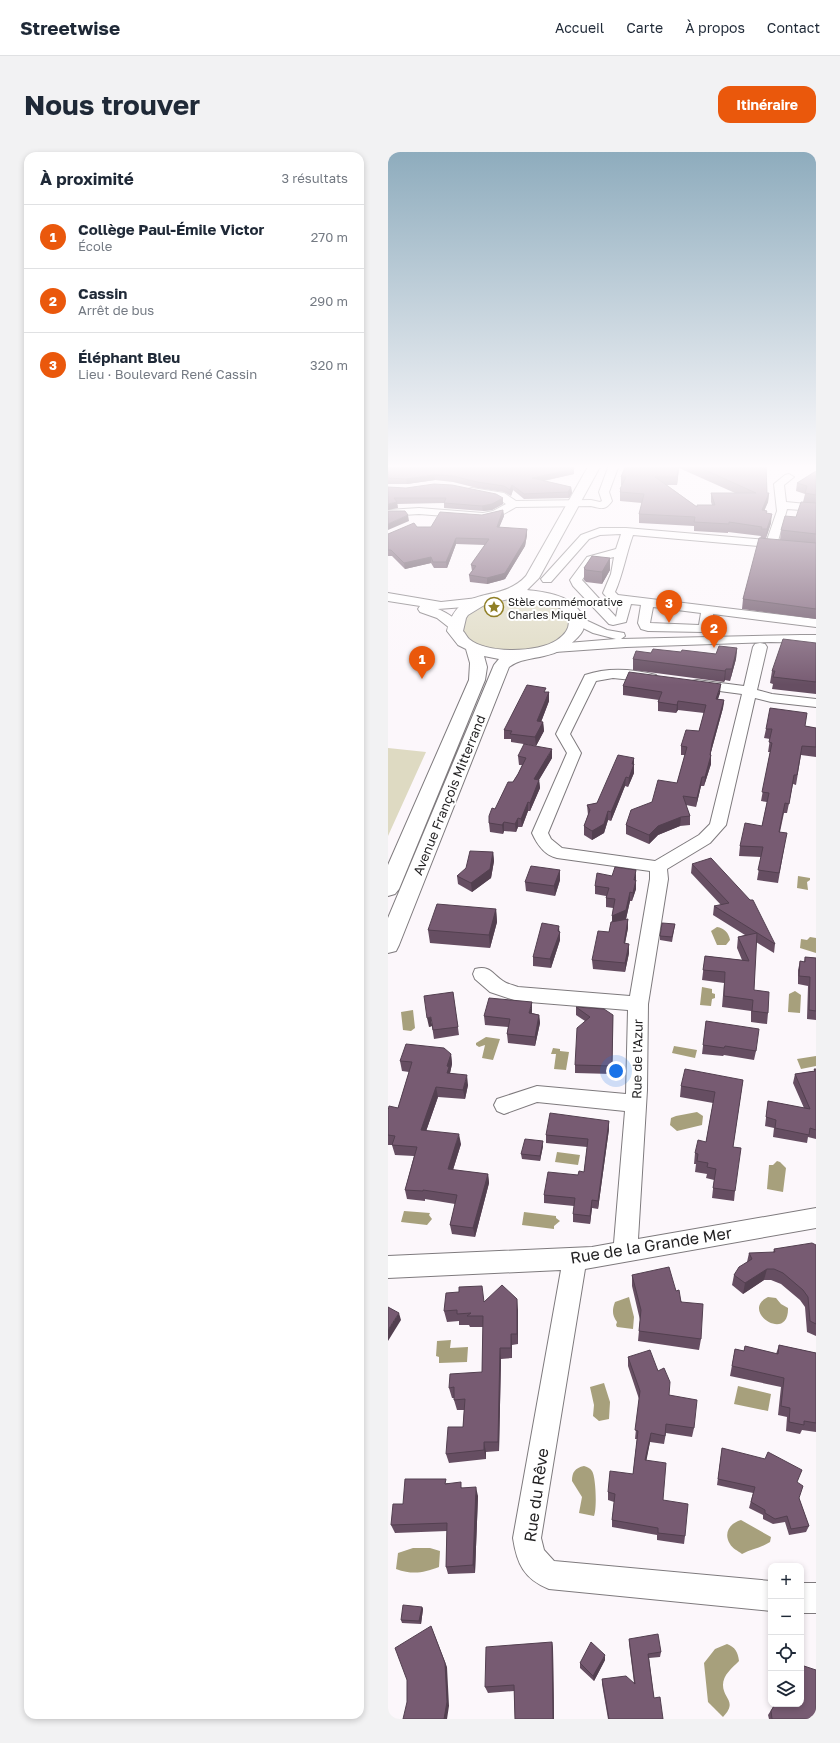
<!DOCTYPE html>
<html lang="fr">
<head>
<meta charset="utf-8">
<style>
	body { margin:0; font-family:"Golos Text",sans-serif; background:#f2f2f3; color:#1f2937 }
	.controls { position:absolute; right:12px; bottom:12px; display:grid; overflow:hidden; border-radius:8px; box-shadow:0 2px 6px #0003 }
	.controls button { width:36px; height:36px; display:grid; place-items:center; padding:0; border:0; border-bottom:1px solid #e0e1e3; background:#fff; color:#1f2937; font:20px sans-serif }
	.you { position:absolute; left:228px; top:919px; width:14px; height:14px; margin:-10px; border:3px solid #fff; border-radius:50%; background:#1a73e8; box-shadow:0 0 0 6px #1a73e833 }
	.badge { display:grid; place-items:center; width:26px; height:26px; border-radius:50%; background:#ea580c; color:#fff; font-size:13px; font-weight:700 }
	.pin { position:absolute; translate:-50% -33px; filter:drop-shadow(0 1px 2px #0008) }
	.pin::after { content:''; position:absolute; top:21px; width:14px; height:12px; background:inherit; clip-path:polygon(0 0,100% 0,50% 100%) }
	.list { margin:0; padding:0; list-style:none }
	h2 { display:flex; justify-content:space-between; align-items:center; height:52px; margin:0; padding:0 16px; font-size:17px }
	h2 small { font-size:13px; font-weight:400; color:#747a83 }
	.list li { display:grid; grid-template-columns:26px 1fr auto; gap:12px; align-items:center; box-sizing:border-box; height:64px; padding:0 16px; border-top:1px solid #e0e1e3 }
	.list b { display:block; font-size:15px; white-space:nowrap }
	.list p { margin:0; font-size:13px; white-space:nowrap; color:#747a83 }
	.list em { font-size:13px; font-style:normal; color:#747a83 }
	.icon { flex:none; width:22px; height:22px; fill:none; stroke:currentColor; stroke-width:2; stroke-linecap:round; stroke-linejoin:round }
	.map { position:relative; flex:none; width:428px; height:1567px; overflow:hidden; border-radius:12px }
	header { display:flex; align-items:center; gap:24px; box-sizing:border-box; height:56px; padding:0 20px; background:#fff; border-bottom:1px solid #e0e1e3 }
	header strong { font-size:19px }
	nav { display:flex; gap:22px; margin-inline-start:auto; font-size:14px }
	.intro { display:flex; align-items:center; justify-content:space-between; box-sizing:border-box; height:96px; padding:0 24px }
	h1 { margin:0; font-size:28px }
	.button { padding:10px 18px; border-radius:12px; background:#ea580c; color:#fff; font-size:14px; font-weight:700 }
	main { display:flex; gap:24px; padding:0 24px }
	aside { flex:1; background:#fff; border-radius:12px; box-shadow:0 2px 6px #0003 }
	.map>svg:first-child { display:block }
	.green { fill:#dedac2 }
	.water { fill:#a7a07c }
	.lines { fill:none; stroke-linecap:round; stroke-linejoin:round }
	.minor-casing { stroke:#7e7a7d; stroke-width:2 }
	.major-casing { stroke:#7e7a7d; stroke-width:2 }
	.minor { fill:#fff; fill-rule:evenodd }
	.major { fill:#fff; fill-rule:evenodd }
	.wall { fill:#664e62; fill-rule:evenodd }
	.shaded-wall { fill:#534050 }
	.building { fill:#775b72; stroke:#534050 }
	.labels { text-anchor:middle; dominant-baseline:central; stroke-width:4; stroke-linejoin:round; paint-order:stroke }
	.far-poi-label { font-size:11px; fill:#201f20; stroke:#fff; text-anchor:start }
	.street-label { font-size:13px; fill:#201f20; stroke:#fff }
	.near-street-label { font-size:16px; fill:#201f20; stroke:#fff }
</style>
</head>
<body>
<header>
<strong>Streetwise</strong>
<nav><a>Accueil</a><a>Carte</a><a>À propos</a><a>Contact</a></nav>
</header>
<div class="intro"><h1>Nous trouver</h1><a class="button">Itinéraire</a></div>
<main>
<aside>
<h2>À proximité<small>3 résultats</small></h2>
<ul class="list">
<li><span class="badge">1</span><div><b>Collège Paul-Émile Victor</b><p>École</p></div><em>270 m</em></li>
<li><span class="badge">2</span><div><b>Cassin</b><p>Arrêt de bus</p></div><em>290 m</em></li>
<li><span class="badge">3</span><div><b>Éléphant Bleu</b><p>Lieu · Boulevard René Cassin</p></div><em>320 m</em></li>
</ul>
</aside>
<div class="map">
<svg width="428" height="1567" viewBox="0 0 428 1567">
	<rect width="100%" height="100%" fill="#fcf7fb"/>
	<!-- green -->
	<path class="green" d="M131,446c16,1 47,2 51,24 1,7 -5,13 -10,17 -17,13 -60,16 -79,7 -8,-4 -17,-8 -18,-18 -2,-24 39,-29 56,-30z
		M0,596l38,4 -38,84z"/>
	<!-- water -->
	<path class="water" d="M410,724l12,2v2l-3,2 1,8 -11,-2z
		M329,775c7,1 12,6 13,13l-4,5h-9l-6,-14z
		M422,785l6,1v15l-16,-5 1,-9 6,1z
		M314,835l10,2v4l3,1v4l-3,1 -1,7 -11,-1z
		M407,839l6,4 -1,18 -12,-1 1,-18z
		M25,858l2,18 -4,3 -8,-1 -2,-18z
		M98,885l14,2 -7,21 -11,-2 3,-13 -6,2 -3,-2v-2z
		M286,894l23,4 -2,8 -23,-5z
		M165,896l7,1v2l9,1 -3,18 -12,-1 2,-15h-5z
		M428,904v10l-15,3 -4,-10z
		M309,960l6,4 -1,9 -25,6 -7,-6 1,-7 5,-2z
		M169,1000l23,3 -2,10 -23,-3z
		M389,1009l3,1 6,6 -3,24 -16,-3 2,-24h4z
		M16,1059l26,2 -1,2 3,4 -5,6 -26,-3z
		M136,1060l32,4v2l4,3 -6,5v3l-32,-4z
		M241,1145l5,20 -1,12 -16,-2 -1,-2 1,-3c-5,-7 -5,-12 -2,-20z
		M380,1145l8,1 5,6 7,4c1,36 -49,3 -20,-11z
		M63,1188l-1,8 18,-1 -1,15 -28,1v-6l-3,-1 1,-15z
		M216,1231l6,19 -1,17 -10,2 -6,-5 1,-11 -4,-18z
		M350,1234l33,8 -3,17 -34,-7z
		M196,1314c3,1 6,2 8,5 4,6 5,38 2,45l-15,-3 3,-16 -10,-16c0,-9 3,-13 12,-15z
		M353,1368l30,17 -1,5c-9,6 -18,7 -28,12 -4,-3 -10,-6 -12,-10 -7,-11 0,-21 11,-24z
		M25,1396h17l10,3 -1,16c-16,6 -26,8 -43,2l2,-16z
		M339,1492c8,3 11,8 12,17 -7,7 -16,14 -16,24 0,14 15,16 0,32l-15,-15 -4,-39 11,-14z"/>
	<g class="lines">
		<!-- minor casing -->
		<g class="minor-casing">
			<path id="minor" d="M221,313h10l-10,27 3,9c-6,9 -10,8 -21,5l-75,1 -16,9 -17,3 -64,-5 -31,2v-6l31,-2 64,5 10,-2 13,-7 -9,-6 -29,-5 -1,-2 1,-2 4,-1 32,5 12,8 75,-1 9,2 2,-1 -3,-9z
				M401,322l5,3 -10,8 2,17 30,3v6l-29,-2 -9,32 38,4v6l-183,-16c-7,19 -10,39 -18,57l3,3 198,24v8l-103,-13c-1,9 0,15 -9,18l-56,-1 -7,-2 -3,-6 3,-18 -10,-1 -5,18 -13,3 -4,-1 -36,-38 -3,-6 17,-23 29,-8 5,-15 -21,1 -11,4 -38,43h-8l-2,-3 40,-44 19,-7h26l141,12 10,-29 -3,-27 11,-9zM226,405l-3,17 -8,19 7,8 9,1 -3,15 -34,-37 13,-19zM265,455l48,6 -2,12 -49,-2z
				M0,441l53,9 37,-4 4,1 2,3 -2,3 -4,1 -40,3c9,4 18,9 23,17l-2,3h-8l-14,-11 -17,-6 -2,-3 2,-3 -32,-5z
				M189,464l30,14 17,3 1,3 -4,3 180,-4h15v8l-45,-1 -145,5 -71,5 -5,-1 -2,-3 2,-3 5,-1 61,-5 -23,-6 -20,-10 -2,-3 2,-3z
				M372,491l5,1 2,3 -10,43 15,4 44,5v8l-45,-5 -16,-4 -29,127 -16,18 -43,26 1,10 -20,125 -1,86 -9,149 178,-31v20l-231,41 -44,269 3,12 10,11 217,20v30l-222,-22c-25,-10 -32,-25 -36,-51l48,-268 -173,8v-22l204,-9 22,-4 11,-132 -88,-9 -33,12 -7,-3 -3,-6 3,-6 40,-13 89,8 2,-84 -111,-9 -27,-9 -15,-13 -2,-5 2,-5c15,-4 17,5 28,12 4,3 10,4 15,6l112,9 20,-117v-8l-93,-13c-13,-3 -20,-14 -25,-25l35,-80 -11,-19 29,-59c23,-8 48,-6 71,0l2,3 -2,3 -5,1 -38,-4 -17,3 -26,53 11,19 -33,80 3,6 11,9 93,13 44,-26 11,-11 32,-130 -45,-6 -5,-1 -2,-3 2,-3 5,-1 47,6 9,-39 2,-3z
				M413,1431h15v30h-15z"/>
		</g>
		<!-- major casing -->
		<g class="major-casing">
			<path id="major" d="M201,313h12l-62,113 -12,12c18,2 40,5 51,19 8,9 9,19 0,28 -9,10 -20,16 -34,19 -12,3 -24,3 -35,11l-110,278 -3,6 -8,2v-35l106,-253 5,-6 -15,-3 3,11 -2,13 -86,209 -4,5 -7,2v-31l81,-185 1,-17 -4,-14 -8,-4 -11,-14c11,-49 53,-26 79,-55zM121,447c11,0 23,0 34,2 21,4 38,23 14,39 -19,13 -70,14 -88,-1 -2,-2 -4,-6 -6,-8l3,-13 2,-3 18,-11z"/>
		</g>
		<!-- minor -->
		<use href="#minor" class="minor"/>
		<!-- major -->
		<use href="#major" class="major"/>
	</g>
	<!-- wall -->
	<path class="wall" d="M0,313l186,9 -30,7 27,6 1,6 -3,5 -45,1 -11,-9 -2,6 -7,-4 -27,-4 -24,-6 -18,-2 -28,4h-19z
		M238,313h140l1,28h2l-1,9 -4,8 3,1 -1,2 5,10 -5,15h-6l1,-2 -33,-4v1l-34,-2v-5l-55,-3v-9l3,-11 -22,-2v-12l2,-4h-1v-8zM291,316l56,25h-24v9l1,3 -15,2 -30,-22h10z
		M418,313h10v2z
		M428,319v148l-74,-10 1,-10 37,-59 1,-10 15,-13 7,-15 2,-8 -9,-3 1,-8z
		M0,335l115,11v6l-11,6 -9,1 -39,-3v-5l-47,1 1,4z
		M115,358l1,6 -5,11 28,8 -2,11 -20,33 -3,1 -15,4 -17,-2 -1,-7 3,-4 -1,-6 14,-20 -29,-1 -9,24h-13l-3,-5 -26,6 -13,-13h-4v-22l29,-7h14z
		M222,406v12l-8,14 -16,-2 -2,-2v-12z
		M428,491v51l-44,-5 1,-5 -3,-1 2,-12z
		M349,496l-1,11 -6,22 -5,-1 -1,2 -91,-12v-11l48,-7 35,2z
		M235,534l97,7 -2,6 6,1 -1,8 -12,44v12l-7,22h-3l-5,21 -10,-2 4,11v9l-10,1 -22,9 -9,9 -23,-10v-9l26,-23 25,-19 8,-28h-4v-9l18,-15 5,-18 -26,-3 -2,3 -18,-2v-9l1,-2 -36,-5z
		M158,540h3v9l-8,21h2l1,9 -8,15 -25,-4v-3h-7v-9z
		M417,574l11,2v29l-15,-2 -5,30 -3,-1 -6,29h-3l-4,19 5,11 -7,40 -21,-3 4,-23 -22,-1 1,-10 22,-20 5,-24 -6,-1 9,-49h-2l2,-13 -6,-1 2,-9z
		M130,604l34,2 -13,22 1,8 -10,23h-2l-6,16h-4l-2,5 -12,-1 -1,3 -13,-2 -1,-9 6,-14 23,-35 4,-9h-3z
		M246,606v15l-6,14 -3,-1 -14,35 -3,-1 -4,13 -12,7 -8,-5v-9l4,-11 -1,-10 10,-2z
		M105,700l1,9 -3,17 -19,14 -14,-8 -1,-8z
		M304,712l83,80 -1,9 -18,-11 -2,48 14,23 -1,11 -16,-2v-11l-29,-4 2,-24 -22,-3 3,-24 37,4 -5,-12 1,-11 7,-2 -32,-20 1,-9 7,-1 -30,-32z
		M172,718v10l-5,16 -29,-5 -1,-9z
		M224,724l24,3v10l-4,12h-2l-4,18 -2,1 4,-1v9l-3,16h4v9l-4,19 -32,-3 -1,-9 17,-28 3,-10 1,-14 -7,-1v-11l-11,-2v-8z
		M108,757l1,13 -7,26 -60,-5 -2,-13z
		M287,772l-3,18 -12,-2v-4z
		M171,779l1,1v8l-9,28 -18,-2v-9z
		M417,805l11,1v62l-9,-1 1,-33 -10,-2v-14l2,-9 4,1z
		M65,840l6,43 -25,4 -2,-13 -3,1z
		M188,855l37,8 -1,59 -37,-1v-8l10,-44 -9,-6z
		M144,859v2l7,2 1,8 -5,23 -27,-3 -1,-9 1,-7 -23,-2 -1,-9z
		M318,869l50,30 -2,9 -30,-5 -1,1 -21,-2z
		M63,902l1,10 -2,9 18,12 -3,14 -27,-2 -12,34 35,13 -8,26 35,4 1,9 -14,54 -23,-3 -2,-9 5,-21 -30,-5v2l-18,-2 -2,-9 9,-34 -19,-1 -3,-10h-4v-34l10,-3 11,-36 -7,-1 -2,-10z
		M426,917h2v70l-8,-2 -1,6 -34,-6 1,-9 -9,-2 3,-25 36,7 -11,-25 2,-9 19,-3z
		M355,928l-10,67 2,44 -1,10 -22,-3 2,-18 -8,-2 1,-4 -12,-2 1,-8h-2l1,-11 11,-11 7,-39 -33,-6 1,-11z
		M221,969v8l-11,80 -6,-1 -2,16 -17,-2v-8l1,-8 -30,-3v-8l40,-23 3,-25 -41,-4v-8z
		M155,994l-3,15 -18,-2 -1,-5z
		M428,1093v91l-9,-4 -2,-25 -5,-7 -19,-16 -10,-4h-7l-21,14 -11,-9 2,-10 13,-13 2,-9h24l1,-4z
		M244,1123l44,16 25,48 -2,11 -61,-9 2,-21 -8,-34z
		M96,1149l34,9v34l-6,1v13l-11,1 -2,92 -13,1v7l-37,4 -3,-9 17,-27 1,-17h-7l-3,-10v-2h-2l-3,-10 33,-16 1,-45h-13l-1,-2h-10v-4l-12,1 -3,-11z
		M391,1193l37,8v79l-14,-2 -2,4 -14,-3 1,-14 -9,-2 3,-28 -51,-11 5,-27 9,2 1,-5 31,8z
		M240,1205l30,14 11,24 25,33 -2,9 -26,-4 -2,11 -14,-2 -4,18 17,40 22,36 -1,8 -27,-4v-5l-45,-8v-7l2,-18 -6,-2v-8l25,-18 4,-35h-2l4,-40 -11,-33z
		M334,1296l75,34 2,16 10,28 -3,6 -17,3 -4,-13 -12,2 -10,-5v-4l-14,-7 4,-15 -36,-8z
		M59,1331l16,5 15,8 -3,77 -27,1 -2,-7 1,-36 -52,2 -4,-8 12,-21z
		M34,1455l1,2 -2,15 -19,-1 -1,-3z
		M241,1487l32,13 -1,5 -11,1 5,40 9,21h-55l-6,-35v-5l32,4 -5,-40z
		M164,1490l1,7 1,70h-39l-1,-28 -26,2 -3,-6z
		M217,1508l-11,21 -14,-13v-5z
		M387,1552l40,15h-46l-1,-4z"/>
	<!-- shaded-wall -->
	<path class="shaded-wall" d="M291,313h1l-1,3 -2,17v-8z
		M186,317v5l-42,9v-5z
		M46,323l1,5 -28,4 -1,-5z
		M124,333l1,5 -2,6 -1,-6z
		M183,335l1,6 -3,5 -1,-6z
		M381,341l-1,9 -7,17 1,-9z
		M115,346v6l-11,6 -9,1 -1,-5z
		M9,350l1,6 -10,2v-6z
		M115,358l1,6 -7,17v-6z
		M384,362l-1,9 -5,15 1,-9z
		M20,363l1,6 -21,9v-6z
		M139,377v6l-2,11 -20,33 -3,1 -15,4v-6z
		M68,386v6l-9,24 -1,-6z
		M43,405v6l-26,6 -1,-6z
		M222,406v12l-8,14v-12z
		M349,496l-1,11 -6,22 2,-12z
		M338,517l-1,11 -1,2 1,-11z
		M333,532l-1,9 -5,14 1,-8z
		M161,540v9l-11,29 -1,-9z
		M336,548l-1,8 -12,44 -1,9 1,-6v9l-7,22 1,-9 7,-34z
		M290,549v9l-2,3 1,-8z
		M155,570l1,9 -8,15 -1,-9z
		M164,597v9l-18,30v-9z
		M246,606v15l-6,14 1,-9 3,-14z
		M238,625l-1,9 -14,35v-9z
		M314,625l-1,9 -5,21 1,-9z
		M151,628l1,8 -10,23v-8z
		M140,650v9l-6,16 -1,-8z
		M220,659v9l-4,13 -12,7v-9z
		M293,665l-1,9 -22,9 -9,9v-9l9,-9z
		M130,666v9l-2,5 -1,-8z
		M116,670v9l-1,3 -1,-9z
		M105,700l1,9 -3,17 -19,14 -1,-9z
		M172,718v10l-5,16 -1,-10z
		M248,718v9l-3,9 1,-8z
		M248,728v9l-4,12 1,-8z
		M242,740v9l-4,18 -14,5v-8z
		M108,757l1,13 -7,26 -1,-13z
		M240,767v9l-5,24 1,-9z
		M171,774l1,14 -9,28 -1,-9z
		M241,792v9l-4,19v-9z
		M144,850v9l-2,11 -1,-9z
		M151,863l1,8 -5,23v-9z
		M43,865l1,9 -3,1 -2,-9z
		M63,902l1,10 -2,9v4l-3,-4v-7z
		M79,923l1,10 -3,14 -2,-9z
		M48,935l2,10 -15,43 -2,-10z
		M221,969v8l-11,80v-8z
		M71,982l2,10 -11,35 -2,-10z
		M155,989v5l-3,15v-5z
		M100,1022l1,9 -14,54 -2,-9z
		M204,1048v8l-2,16v-8z
		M379,1117l-3,11 -21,14 2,-11z
		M129,1147l1,11v34l-1,-10z
		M11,1161l2,7 -13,21v-11z
		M123,1182l1,11v13l-1,-10z
		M112,1196l1,11 -2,92 -1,-9z
		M263,1281l-1,9 -5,26v-8z
		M96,1290l2,10v7l-2,-9z
		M88,1335l2,9 -3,77 -2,-8z
		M34,1455l1,2 -2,15 -2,-3z
		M43,1474l16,41 2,39 -2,13h-3z
		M164,1490l1,7 1,70h-1z
		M217,1503v5l-11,21 -1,-5z"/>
	<!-- building -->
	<path class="building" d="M0,313h185l1,4 -42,9 39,9 -3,5 -44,2 -12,-9 -2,5 -6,-4 -27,-4 -24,-6 -19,-1 -28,4 -18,-1z
		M238,313h53l-2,12h-22l42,30v-2h18l-4,-12h45l-62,-28h72l1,28h2l-7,17 5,1 -1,2 6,1 -5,15h-6l1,-2 -33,-5v2l-35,-2 1,-5 -56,-3 5,-20 -24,-2 1,-2 -1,-1 6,-12h-5z
		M428,319v24l-11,-2 2,-7 -10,-3z
		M46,332l18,1 44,9 7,4 -11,6 -10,2 -38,-3 2,-5h-52l3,4 -9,2v-17l18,1z
		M413,350l15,1v31l-35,-4 4,-14 11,1z
		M115,358l-6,17 30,2 -2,11 -20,33 -3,1 -15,4 -18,-3 7,-9 -5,-1 1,-2 17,-24 -33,-1 -10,24h-13l-2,-5 -27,6 -13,-13h-3v-16l26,-11 3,4h14l9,-15 42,3z
		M0,359h17l3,4 -20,9z
		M371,386l57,5v66l-73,-10z
		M204,404l18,2 -8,14 -16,-2 -2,-2z
		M395,487l33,4v39l-43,-5 2,-6h-3z
		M331,494l18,2 -5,21h-6l-1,2 -92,-12 3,-8 15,2 2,-4 28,3 1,-2 34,4z
		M241,520l92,12 -5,15 8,1 -12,43 -2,12h1l-6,22h-3l-5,21 -14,-2 7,20 -9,1 -23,9 -9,9 -23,-10 5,-15 21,-8 6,-22 19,3 10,-36 -6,-1 5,-16 13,1 7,-26 -28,-4 -1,4 -19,-3 4,-10 -39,-6z
		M139,533l19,3 -2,4h5l-12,29 6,1 -8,15 -25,-3 2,-3 -8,-1z
		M382,556l37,5 -2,13 11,2v19l-14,-1 -5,29h-3l-5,29 -4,-1 -6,29 8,1 -8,40 -21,-3 5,-23 -23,-1 5,-23 17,3 7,-33 -7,-1 10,-49 -3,-1 3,-13h-6z
		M136,592l28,5 -18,30 5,1 -9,23 -2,-1 -7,17 -3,-1 -3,6 -11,-2 -2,3 -13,-2v-7l3,-8 3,1 13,-27h5l5,-8 8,-16 -8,-2z
		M230,603l16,3 -2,6h2l-5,14 -3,-1 -15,35 -3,-1 -4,13 -12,7 -8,-5 6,-16 -3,-5 10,-2z
		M82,699l23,1 -3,17 -19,14 -14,-7 9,-8z
		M323,706l39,42h3l22,44 -61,-38 15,-3 -37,-39z
		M143,714l29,4 -6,16 -29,-4z
		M227,715l21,3 -2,10h2l-3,13 -3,-1 -4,18 -14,6 3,-17 -9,-1 3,-10 -14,-2 2,-13 15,3z
		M49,752l59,5 -7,26 -61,-5z
		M240,767l-4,24 5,1 -4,19 -33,-3 6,-29 11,1 2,-10z
		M154,771l17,3 -1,5 2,1 -10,27 -17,-2z
		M274,771l13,1 -3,13 -12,-1z
		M369,781l-3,57 15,2 -1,21 -16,-2 1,-11 -29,-4 1,-24 -22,-2 2,-14 44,5 -11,-24z
		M417,805l11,1v53l-7,-1 1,-33 -11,-1 1,-15 5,1z
		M65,840l5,35 -25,3 -2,-13 -4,1 -3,-22z
		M101,846l43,4 -3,11 10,2 -4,22 -28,-3 3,-15 -26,-3z
		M188,855l28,2 9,6 -1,51 -37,-1 2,-37 13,-11z
		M318,869l53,8 -3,22 -31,-5 -1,2 -21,-3z
		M18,892l38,4 7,6 -4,12 2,1 -2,6 20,2 -4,15 -27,-3 -15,43 38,4 -11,35 40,5 -15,54 -23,-3 7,-30 -34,-5v1l-18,-1 12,-43 -25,-2 3,-9 -7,-1v-24l1,-5 9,2 14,-46 -12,-1z
		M297,917l58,11 -10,67 8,1 -6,43 -22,-3 3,-19 -9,-2 1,-4 -11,-2 1,-7 -3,-1 3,-13 8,2 9,-50 -34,-6z
		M426,917h2v61l-6,-2 -1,7 -34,-7 1,-8 -10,-3 2,-16 42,8 -15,-35 20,-3z
		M162,961l59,8 -11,80 -6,-1 -2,16 -17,-2 2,-16 -31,-3 4,-23 30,3 1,-4 5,1 4,-33 -42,-4z
		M137,987l18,2 -3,15 -19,-2z
		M424,1091l4,2v79l-6,-3 -2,-24 -5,-7 -20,-17 -9,-4h-7l-22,14 -11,-8 5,-8 13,-8 -3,-6 26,-1 -1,-3z
		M281,1115l7,24 3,-1 2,12 22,2 -2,35 -62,-8 2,-21 -9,-35z
		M114,1133l15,14v35h-6v14h-11l-2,94h-14v8l-38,4 2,-27h15l2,-28 -11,1v-13l-5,1 1,-14 32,-2 1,-56h-16l4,-3 -14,1v-4l-13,1 2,-18 13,-1v-5l23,-1 2,16z
		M0,1155l11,6 -11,17z
		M391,1193l37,8v70l-12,-2v4l-15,-3 1,-14 -9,-2 3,-28 -52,-12 3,-17 9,2 1,-5 33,8z
		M262,1198l8,21 6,-3 6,14 -1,13 28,5 -3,28 -28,-4 -1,12 -14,-3 -6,27 21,3 -3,37 25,4 -3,32 -27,-3v-5l-46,-8 3,-26 -7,-2 2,-21 23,3 5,-43 -3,-1 5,-39 -12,-34z
		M334,1296l43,11 3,-7 34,18 -5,12 6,4 -4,12 10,28 -18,3 -4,-13 -12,3 -10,-6v-3l-14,-8 4,-15 -37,-8z
		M17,1327h41l-1,5 16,-2v6l15,-1 -3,78 -27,2 1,-44 -56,2 2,-21h10z
		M15,1453l19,2 -3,14 -18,-1z
		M43,1474l14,37 2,39 -3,17h-41l4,-17v-22l-12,-32z
		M270,1482l3,18 -13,2 6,44 6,-1 3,22h-54l-7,-40 24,-3 9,8 -6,-45z
		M164,1490l1,77h-38l-1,-34 -29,2 1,-40z
		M203,1490l14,13 -12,21 -13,-13z
		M413,1513l15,5v32l-1,17h-43l-1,-8 4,-7h26z"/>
	<!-- sky -->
	<linearGradient id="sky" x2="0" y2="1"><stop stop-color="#8eacbd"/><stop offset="0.59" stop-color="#fefbfd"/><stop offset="1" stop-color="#fefbfd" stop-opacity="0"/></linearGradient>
	<rect width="428" height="533" fill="url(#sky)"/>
	<!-- icons -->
	<defs>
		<g id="sight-ring" transform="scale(1)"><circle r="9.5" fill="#fff" stroke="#907f26" stroke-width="1.5"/><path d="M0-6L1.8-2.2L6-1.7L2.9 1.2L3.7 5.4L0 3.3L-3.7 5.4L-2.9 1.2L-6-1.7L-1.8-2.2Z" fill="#907f26"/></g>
	</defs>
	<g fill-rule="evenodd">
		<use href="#sight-ring" x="106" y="455"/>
	</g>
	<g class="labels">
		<!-- far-poi labels -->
		<g class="far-poi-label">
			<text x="120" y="449">Stèle commémorative<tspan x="120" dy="13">Charles Miquel</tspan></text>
		</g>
		<!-- street labels -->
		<g class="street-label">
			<text transform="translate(61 643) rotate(-68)">Avenue François Mitterrand</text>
			<text transform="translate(249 907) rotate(-89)">Rue de l'Azur</text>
		</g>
		<!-- near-street labels -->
		<g class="near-street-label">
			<text transform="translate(263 1093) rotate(-9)">Rue de la Grande Mer</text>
			<text transform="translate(148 1343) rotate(-82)">Rue du Rêve</text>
		</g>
	</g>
</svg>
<div class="controls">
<button>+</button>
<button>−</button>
<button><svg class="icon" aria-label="locate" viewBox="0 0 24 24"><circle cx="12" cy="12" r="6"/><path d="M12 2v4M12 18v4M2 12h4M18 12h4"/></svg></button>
<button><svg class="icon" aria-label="layers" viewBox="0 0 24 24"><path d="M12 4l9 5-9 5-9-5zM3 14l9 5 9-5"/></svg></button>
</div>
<div class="you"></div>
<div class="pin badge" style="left:34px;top:527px">1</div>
<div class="pin badge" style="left:326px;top:496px">2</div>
<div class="pin badge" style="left:281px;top:471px">3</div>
</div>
</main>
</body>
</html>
